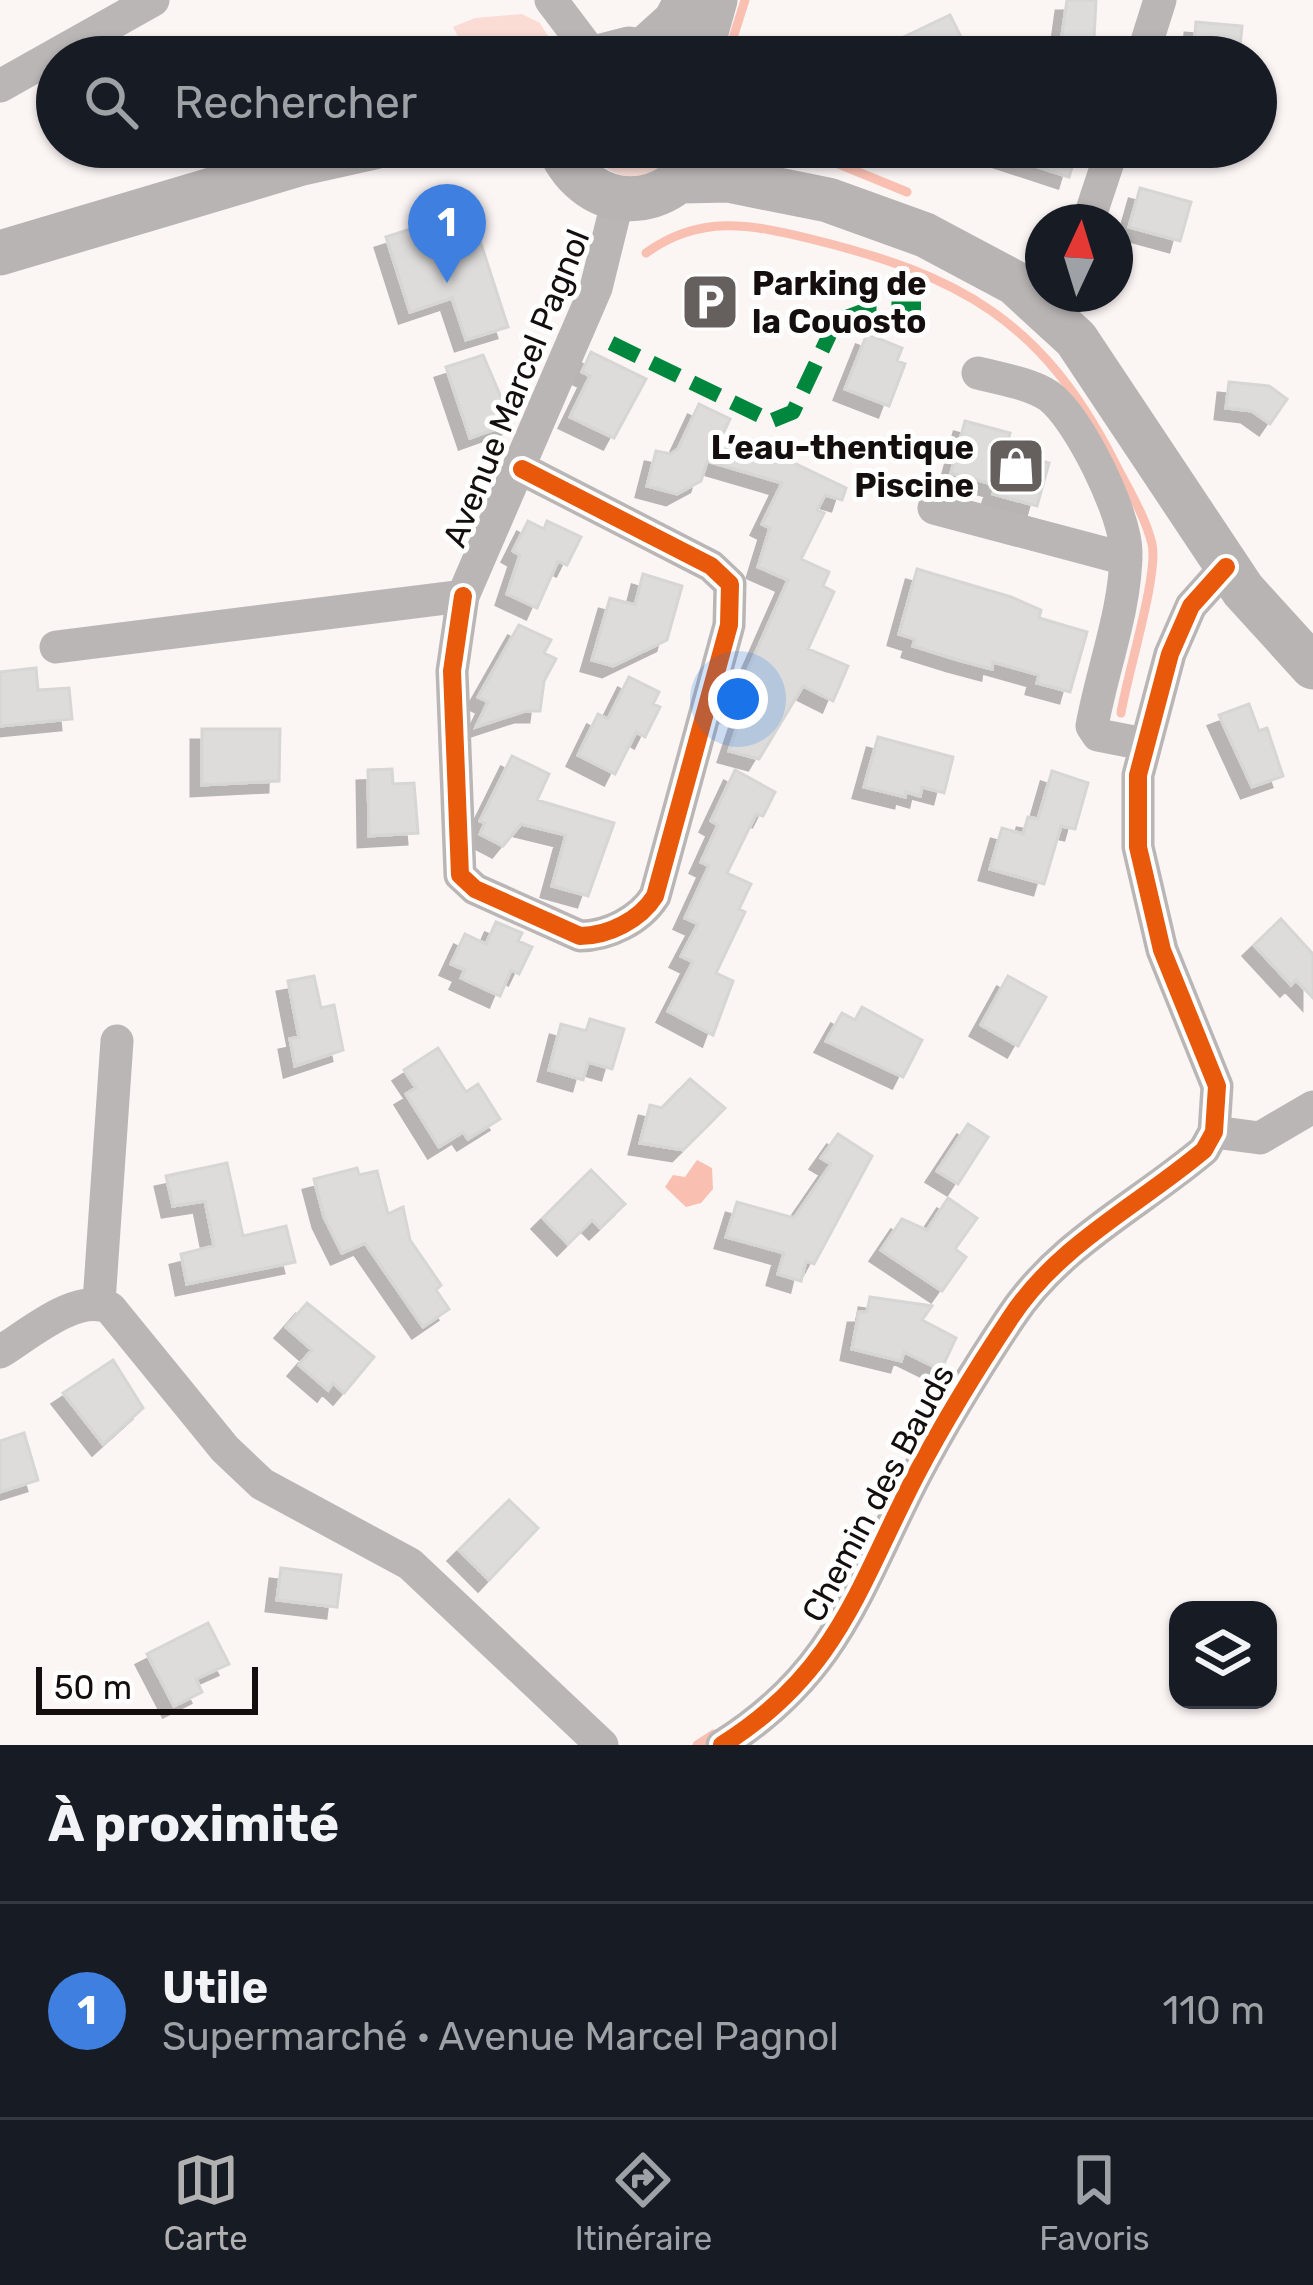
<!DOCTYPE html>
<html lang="fr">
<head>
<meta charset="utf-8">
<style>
	body { margin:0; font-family:Rubik,sans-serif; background:#242831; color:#f1f3f6 }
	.controls { position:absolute; right:36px; bottom:36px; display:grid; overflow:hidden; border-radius:24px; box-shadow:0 3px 9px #0004 }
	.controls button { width:108px; height:108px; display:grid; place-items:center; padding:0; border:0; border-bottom:3px solid #363941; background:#171b24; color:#f1f3f6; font:60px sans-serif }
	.compass { position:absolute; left:1025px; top:204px; width:108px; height:108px; border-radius:50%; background:#171b24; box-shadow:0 3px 9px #0004; rotate:4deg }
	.scale { position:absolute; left:36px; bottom:30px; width:222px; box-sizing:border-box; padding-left:12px; border:6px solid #140f0e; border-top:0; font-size:33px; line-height:42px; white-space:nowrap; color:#140f0e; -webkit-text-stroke:9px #fff; paint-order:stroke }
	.you { position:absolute; left:738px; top:699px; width:42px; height:42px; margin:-30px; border:9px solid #fff; border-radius:50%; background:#1a73e8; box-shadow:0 0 0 18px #1a73e833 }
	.badge { display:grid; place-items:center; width:78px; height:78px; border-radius:50%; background:#b2b1b2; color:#fff; font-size:39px; font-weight:700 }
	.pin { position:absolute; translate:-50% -99px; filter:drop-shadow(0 3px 6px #0008) }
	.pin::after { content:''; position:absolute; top:63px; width:42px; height:36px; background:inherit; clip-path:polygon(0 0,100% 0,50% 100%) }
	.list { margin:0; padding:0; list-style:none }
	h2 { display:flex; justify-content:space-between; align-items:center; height:156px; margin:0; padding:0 48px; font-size:51px }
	h2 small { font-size:39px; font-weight:400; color:#9ea1a6 }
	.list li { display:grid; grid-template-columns:78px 1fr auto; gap:36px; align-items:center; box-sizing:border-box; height:216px; padding:0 48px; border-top:3px solid #363941 }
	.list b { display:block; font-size:45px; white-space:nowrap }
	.list p { margin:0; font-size:39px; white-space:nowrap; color:#9ea1a6 }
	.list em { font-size:39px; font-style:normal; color:#9ea1a6 }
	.icon { flex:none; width:66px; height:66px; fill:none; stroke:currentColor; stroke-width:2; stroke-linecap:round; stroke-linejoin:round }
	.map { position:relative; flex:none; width:1313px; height:1745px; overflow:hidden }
	.search { position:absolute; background:#171b24; box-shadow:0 3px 9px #0004; left:36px; right:36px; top:36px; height:132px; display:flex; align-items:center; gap:30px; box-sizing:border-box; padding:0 42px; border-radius:66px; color:#9ea1a6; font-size:45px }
	.sheet { height:372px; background:#171b24 }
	nav { display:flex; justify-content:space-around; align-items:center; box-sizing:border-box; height:168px; border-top:3px solid #363941; background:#171b24; font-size:33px; color:#9ea1a6 }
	nav a { display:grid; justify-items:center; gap:6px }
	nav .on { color:#b2b1b2 }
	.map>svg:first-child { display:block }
	.green { fill:#fadcd5 }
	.water { fill:#f9c0b2 }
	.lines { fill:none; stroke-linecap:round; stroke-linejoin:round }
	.stream { stroke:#f9c0b2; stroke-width:9 }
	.building { fill:#dddcdb; stroke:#d6d6d5; stroke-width:3; filter:url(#shadow) }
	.minor { stroke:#b9b6b5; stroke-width:33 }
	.secondary { stroke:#b8b4b4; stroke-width:45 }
	.quiet { stroke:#00873e; stroke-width:15; stroke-dasharray:30 15; stroke-linecap:butt }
	.cycleway-casing { stroke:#fff; stroke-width:26 }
	.cycleway { stroke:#e8590c; stroke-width:18 }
	.labels { text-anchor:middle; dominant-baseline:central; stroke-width:10; stroke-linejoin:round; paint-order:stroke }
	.poi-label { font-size:33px; font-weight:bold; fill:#140f0e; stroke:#fff; text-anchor:start }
	.street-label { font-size:33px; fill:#140f0e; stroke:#fff }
</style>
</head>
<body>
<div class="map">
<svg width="1313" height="1745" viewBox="0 0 1313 1745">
	<defs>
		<filter id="shadow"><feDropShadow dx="-11" dy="11" stdDeviation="0" flood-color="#0004"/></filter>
	</defs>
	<rect width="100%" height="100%" fill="#fbf5f4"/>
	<!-- green -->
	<path class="green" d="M522,14l18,9 13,21 -3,13h-81l-16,-30 22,-9z
		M582,147h97c-31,44 -65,35 -97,0z"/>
	<!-- water -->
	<path class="water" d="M697,1160l15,8 1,21 -12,14 -15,4 -21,-20 8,-12 12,2z"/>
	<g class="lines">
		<!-- stream -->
		<path class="stream" d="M727,57l18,-57
			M797,147l110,45
			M646,253c54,-39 104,-29 165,-14 148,36 231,81 303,222 13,26 31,54 38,83 7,29 -25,131 -31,169
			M697,1745l17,-11"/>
	</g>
	<!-- building -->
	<path class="building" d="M1067,0h29l-3,57h-34z
		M950,15l21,42h-59l-10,-19z
		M1196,22l46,4 -3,31h-46z
		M992,147h86l-9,30 -77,-25z
		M1140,188l51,14 -11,39 -51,-14z
		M470,210l38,117 -42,13 -14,-42 -42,14 -24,-75z
		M867,334l35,14 -5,13 8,3 -16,42 -44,-17z
		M591,352l55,27 -32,59 -44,-21 20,-41 -8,-4z
		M483,355l29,68 -42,15 -24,-71z
		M1229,382l40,4 18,13 -17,25 -18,-13 -26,-3z
		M699,404l31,15 -9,19 46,22 2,-9 77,37 -4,12 -17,-5 -8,15 7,3 -23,46 28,13 -6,14 11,6 -26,57 40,17 -15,35 -30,-15 -44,73 -30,-8 12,-36 -13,-5 6,-25 6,3 48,-108 -30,-13 12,-39 -8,-4 20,-41 -75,-22 -6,20 -24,13 -30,-8 9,-35 15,3 7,-5z
		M965,421l45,12 -5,18 44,12 -12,43 -44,-12 3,-9 -45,-12z
		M528,521l16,8 3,-8 34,16 -14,28 -9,-4 -21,47 -30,-14 13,-39 -7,-4z
		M917,569l94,28 30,13 -2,8 48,14 -17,60 -33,-9 2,-8 -46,-13 -1,7 -34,-9 -45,-14 2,-7 -16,-5z
		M643,574l39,12 -15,54 -54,26 -21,-6 18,-62 25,7z
		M519,625l32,15 -7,13 12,6 -12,22 -4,30h-15l-49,16 12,-25 -10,-5z
		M36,668l2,22 31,-2 3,31 -72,7v-54z
		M629,677l30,15 -6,12 7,3 -15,30 -9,-5 -21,42 -37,-19 20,-41 10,5z
		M1249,704l10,27 8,-3 16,48 -31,11 -33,-72z
		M202,729h78l-1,52 -77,4z
		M878,737l75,20 -9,36 -22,-6 -2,9 -14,-4 -1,5 -41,-10z
		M512,756l37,18 -12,26 77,23 -26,73 -36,-10 14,-51 -45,-11 -18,22 -23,-12 5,-11 -5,-2z
		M392,769l1,15 21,-1 4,50 -49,3 -1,-66z
		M735,770l40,22 -12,24 -7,-2 -29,59 24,11 -12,25 6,3 -29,61 17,8 -20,54 -45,-24 25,-49 -12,-6 17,-32 -13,-6 24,-52 -8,-4 17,-37 -7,-4z
		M1052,771l36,12 -13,46 -14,-3 -17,58 -54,-15 12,-41 21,6 5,-17 10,2z
		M1281,919l32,35v44l-17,-18 -5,5 -37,-40z
		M496,922l26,11 -4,8 14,6 -13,27 -8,-4 -11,26 -39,-18 4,-8 -14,-6 14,-30 21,10z
		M314,976l7,32 13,-3 9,45 -48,16 -5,-27 9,-2 -11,-56z
		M1008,976l38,21 -28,49 -37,-21z
		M862,1007l60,33 -19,37 -77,-36 16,-28 13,7z
		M590,1019l34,10 -12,40 -24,-7 -5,18 -34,-10 12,-46 25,7z
		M438,1048l28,44 12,-8 22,35 -32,20 -5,-7 -24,15 -33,-53 10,-6 -12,-18z
		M690,1079l35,29 -42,42 -43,-7 10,-38 12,3z
		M968,1124l20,13 -30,47 -21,-13z
		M838,1134l34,22 -58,108 -8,-3 -5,20 -23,-7 6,-21 -58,-16 11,-35 57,16 37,-54 -10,-6z
		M227,1163l16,73 43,-10 9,36 -108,22 -6,-30 33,-8 -9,-45 -32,5 -7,-30z
		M357,1168l2,7 18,-4 11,43 15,-7 7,33 31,45 -5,5 13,19 -26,18 -58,-84 -23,10 -18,-36 -10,-38z
		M591,1170l34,34 -25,24 -8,-8 -24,24 -25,-26z
		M948,1198l29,20 -22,31 11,8 -24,34 -61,-41 21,-31 25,11z
		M870,1297l62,9 -10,14 34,18 -15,32 -37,-18 -3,9 -49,-12 7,-37h8z
		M307,1303l67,54 -30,36 -11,-10 -5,7 -29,-25 13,-15 -26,-23z
		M113,1360l30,48 -40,36 -40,-51z
		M24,1433l14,47 -38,12v-51z
		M509,1500l29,28 -49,52 -30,-30z
		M281,1568l60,7 -4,32 -60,-7z
		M208,1623l21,41 -33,15 6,13 -28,14 -27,-52z"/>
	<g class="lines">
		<!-- minor -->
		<path class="minor" d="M551,0l43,57
			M1142,57l18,-57
			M0,86l153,-86
			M1088,222l25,-75
			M978,373c23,6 51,10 71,23 30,22 77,119 77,156 0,57 -24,118 -34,174l6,9 46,9
			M934,508l192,51
			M463,596l-11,75 8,204 15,14 105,47c28,0 60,-16 75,-40l74,-271 1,-41 -19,-18 -189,-97
			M56,647l407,-51 133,-308 22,-89
			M1214,1132l46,6 53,-31
			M99,1302l18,-261
			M0,1352c28,-17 77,-60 110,-44l115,141 37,35 148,80 192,181
			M722,1745c115,-72 136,-158 194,-270 29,-55 61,-107 95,-158 48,-73 128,-112 193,-167l10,-18 3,-46 -55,-136 -24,-103v-72l32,-121 21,-48 35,-39"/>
		<!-- secondary -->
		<path class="secondary" d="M644,50l31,-28 12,-22
			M598,57l31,-8 36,8
			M699,57l16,-57
			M559,147c30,70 114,68 145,0
			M682,181l46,-1 100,20 97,35 90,48 61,56 167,251 70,77
			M0,253l302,-90 72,-16"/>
		<!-- quiet -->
		<path class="quiet" d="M611,343l160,78 22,-9 43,-91 33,-12h52"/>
		<!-- cycleway casing -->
		<g class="cycleway-casing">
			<path id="cycleway" d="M463,596l-11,75 8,204 15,14 105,47c28,0 60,-16 75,-40l74,-271 1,-41 -19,-18 -189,-97
				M722,1745c115,-72 136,-158 194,-270 29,-55 61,-107 95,-158 48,-73 128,-112 193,-167l10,-18 3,-46 -55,-136 -24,-103v-72l32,-121 21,-48 35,-39"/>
		</g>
		<!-- cycleway -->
		<use href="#cycleway" class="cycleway"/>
	</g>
	<!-- icons -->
	<defs>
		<g id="parking-square" transform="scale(3)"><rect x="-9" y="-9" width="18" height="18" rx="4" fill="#65605e" stroke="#fff"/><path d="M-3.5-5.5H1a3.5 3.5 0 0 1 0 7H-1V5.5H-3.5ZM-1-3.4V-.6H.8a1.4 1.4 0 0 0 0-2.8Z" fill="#fff"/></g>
		<g id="shop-square" transform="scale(3)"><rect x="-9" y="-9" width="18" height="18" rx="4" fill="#65605e" stroke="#fff"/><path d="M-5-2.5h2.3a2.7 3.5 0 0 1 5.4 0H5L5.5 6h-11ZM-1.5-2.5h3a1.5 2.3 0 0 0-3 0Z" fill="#fff"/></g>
	</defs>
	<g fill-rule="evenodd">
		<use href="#parking-square" x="710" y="302"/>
		<use href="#shop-square" x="1016" y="466"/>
	</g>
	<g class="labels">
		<!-- poi labels -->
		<g class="poi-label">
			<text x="752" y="283">Parking de<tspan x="752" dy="38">la Couosto</tspan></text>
			<text x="974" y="447" text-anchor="end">L’eau-thentique<tspan x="974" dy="38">Piscine</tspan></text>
		</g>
		<!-- street labels -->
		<g class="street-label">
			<text transform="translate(516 388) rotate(-68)">Avenue Marcel Pagnol</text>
			<text transform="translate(878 1493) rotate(-62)">Chemin des Bauds</text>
		</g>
	</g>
</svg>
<div class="controls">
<button><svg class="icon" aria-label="layers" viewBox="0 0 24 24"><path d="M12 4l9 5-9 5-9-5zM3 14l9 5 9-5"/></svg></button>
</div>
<svg class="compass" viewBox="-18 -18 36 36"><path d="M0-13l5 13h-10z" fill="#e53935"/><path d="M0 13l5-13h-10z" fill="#9ea1a6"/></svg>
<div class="scale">50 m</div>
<div class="you"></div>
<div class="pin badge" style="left:447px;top:283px;background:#3f7fe0">1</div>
<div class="search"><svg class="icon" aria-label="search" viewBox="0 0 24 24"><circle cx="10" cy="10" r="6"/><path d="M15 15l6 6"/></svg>Rechercher</div>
</div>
<section class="sheet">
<h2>À proximité<small></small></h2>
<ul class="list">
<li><span class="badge" style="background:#3f7fe0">1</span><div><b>Utile</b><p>Supermarché · Avenue Marcel Pagnol</p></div><em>110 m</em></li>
</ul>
</section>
<nav>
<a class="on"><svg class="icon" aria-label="map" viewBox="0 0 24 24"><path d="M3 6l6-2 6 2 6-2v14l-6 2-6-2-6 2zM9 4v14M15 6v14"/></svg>Carte</a>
<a><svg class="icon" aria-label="directions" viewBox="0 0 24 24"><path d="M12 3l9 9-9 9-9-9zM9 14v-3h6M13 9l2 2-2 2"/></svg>Itinéraire</a>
<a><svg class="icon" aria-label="saved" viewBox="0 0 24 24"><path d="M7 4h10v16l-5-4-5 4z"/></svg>Favoris</a>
</nav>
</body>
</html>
